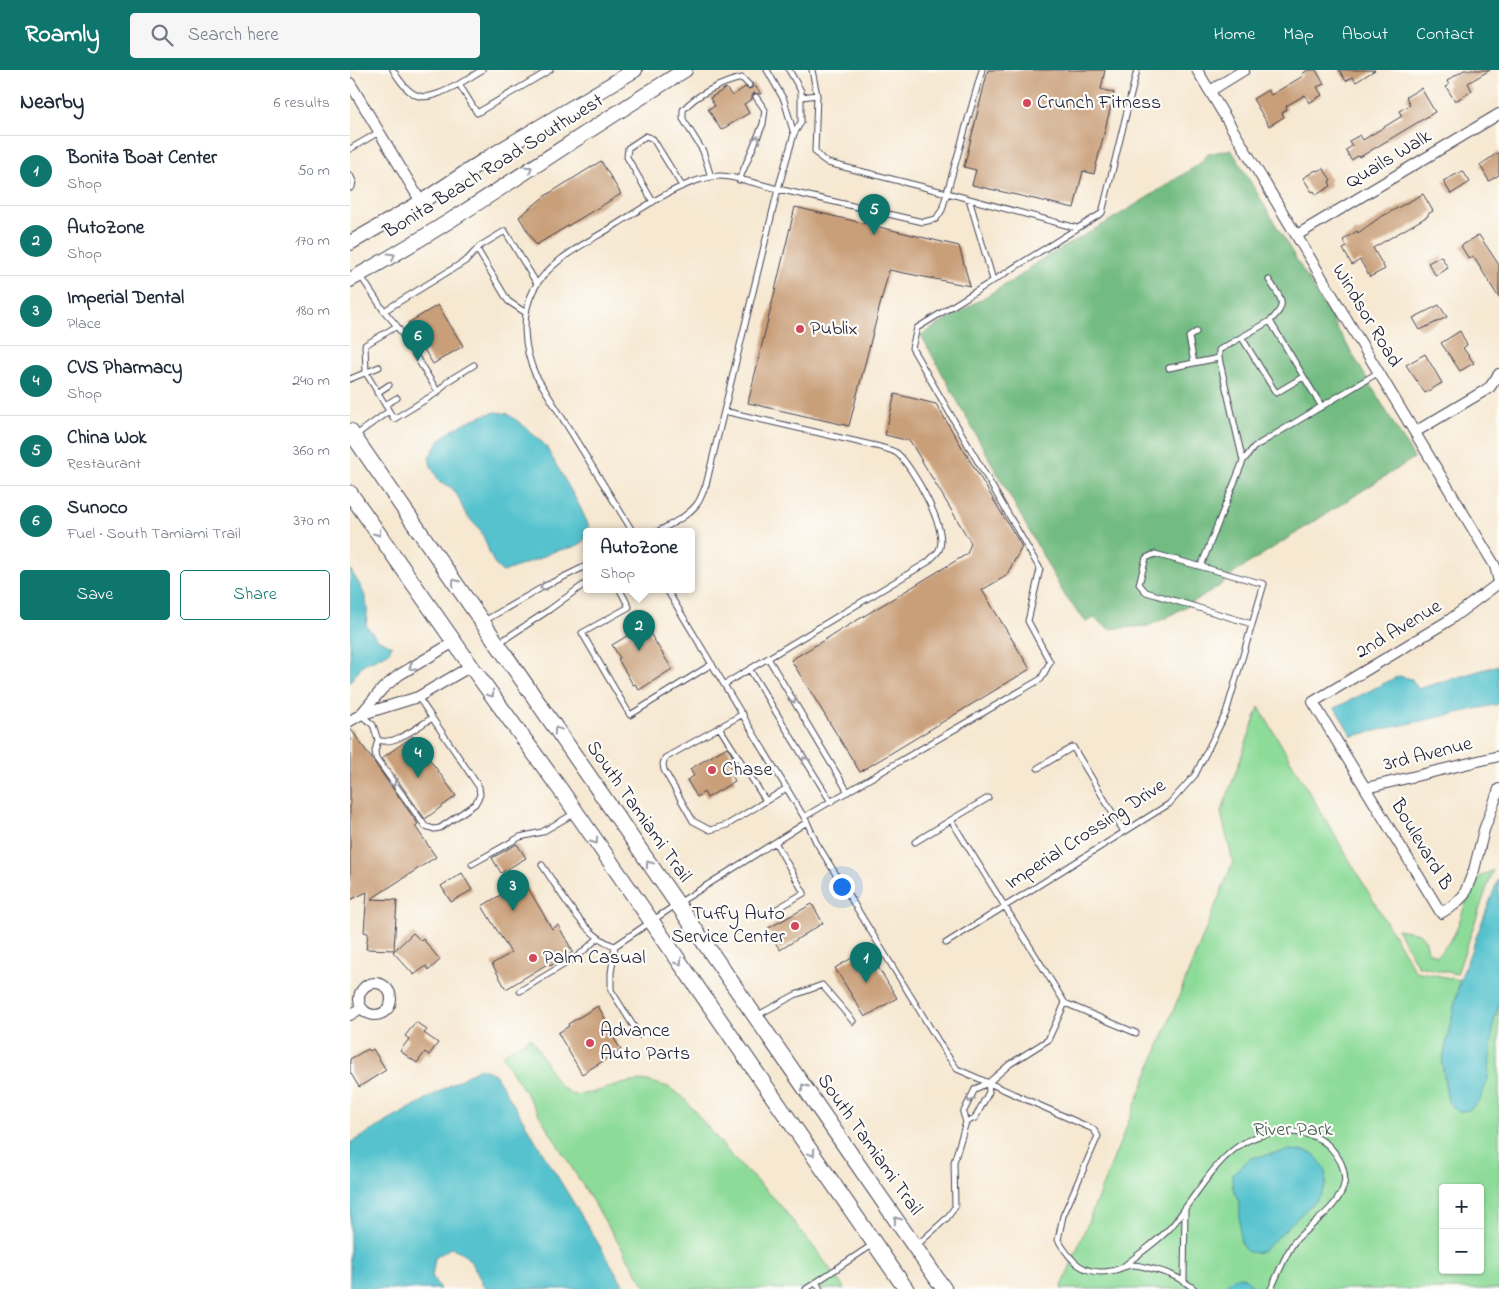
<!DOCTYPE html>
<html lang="en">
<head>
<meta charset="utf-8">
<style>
	body { margin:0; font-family:"Indie Flower",sans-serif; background:#f6f6f7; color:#1f2937 }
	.controls { position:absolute; right:15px; bottom:15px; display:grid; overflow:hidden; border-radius:5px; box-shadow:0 1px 4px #0004 }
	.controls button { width:45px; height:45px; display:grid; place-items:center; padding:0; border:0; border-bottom:1px solid #e0e1e3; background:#fff; color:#1f2937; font:25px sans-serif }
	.you { position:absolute; left:491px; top:816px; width:18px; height:18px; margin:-12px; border:4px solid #fff; border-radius:50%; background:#1a73e8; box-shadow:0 0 0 8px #1a73e833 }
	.badge { display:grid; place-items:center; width:32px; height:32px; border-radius:50%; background:#0f766e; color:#fff; font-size:16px; font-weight:700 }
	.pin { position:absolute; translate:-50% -41px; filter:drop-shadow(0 1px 2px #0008) }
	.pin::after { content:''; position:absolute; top:26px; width:18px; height:15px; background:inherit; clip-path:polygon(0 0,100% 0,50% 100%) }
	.popup { position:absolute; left:233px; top:458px; width:112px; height:65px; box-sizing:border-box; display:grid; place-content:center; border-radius:5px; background:#fff; filter:drop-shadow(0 1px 4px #0005); font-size:16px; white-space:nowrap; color:#747a83 }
	.popup b { font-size:19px; color:#1f2937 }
	.popup::after { content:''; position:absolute; left:50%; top:100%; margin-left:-10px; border:10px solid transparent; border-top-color:#fff }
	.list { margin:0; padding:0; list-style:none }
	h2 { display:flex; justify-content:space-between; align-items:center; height:65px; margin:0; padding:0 20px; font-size:21px }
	h2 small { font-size:16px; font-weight:400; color:#747a83 }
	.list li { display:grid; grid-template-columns:32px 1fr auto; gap:15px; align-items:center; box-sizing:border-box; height:70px; padding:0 20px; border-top:1px solid #e0e1e3 }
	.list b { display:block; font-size:19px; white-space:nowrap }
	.list p { margin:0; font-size:16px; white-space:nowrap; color:#747a83 }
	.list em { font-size:16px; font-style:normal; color:#747a83 }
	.actions { display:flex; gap:10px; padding:15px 20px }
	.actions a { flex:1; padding:11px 0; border:1px solid #0f766e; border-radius:5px; text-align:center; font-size:18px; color:#0f766e }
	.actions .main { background:#0f766e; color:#fff }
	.icon { flex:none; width:28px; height:28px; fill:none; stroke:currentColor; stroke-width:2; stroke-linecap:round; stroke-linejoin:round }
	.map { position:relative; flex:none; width:1149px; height:1219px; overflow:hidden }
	header { display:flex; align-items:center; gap:30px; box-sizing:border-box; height:70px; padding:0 25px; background:#0f766e; color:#fff }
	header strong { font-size:24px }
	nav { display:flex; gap:28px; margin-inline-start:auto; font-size:18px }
	.search { width:350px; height:45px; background:#f6f6f7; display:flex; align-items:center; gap:12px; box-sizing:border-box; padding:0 18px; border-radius:5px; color:#747a83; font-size:19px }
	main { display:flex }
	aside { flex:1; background:#fff }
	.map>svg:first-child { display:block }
	.green { fill:#8ddb99; stroke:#587e6a; fill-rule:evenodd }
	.forest { fill:#72bb81; stroke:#4a6e5e }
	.water { fill:#55c2ce; stroke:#3c7284 }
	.building { fill:#c99f79 }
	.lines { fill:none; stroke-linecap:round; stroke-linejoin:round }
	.service-casing { stroke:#424052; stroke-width:7 }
	.minor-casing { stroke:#424052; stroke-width:12 }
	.secondary-casing { stroke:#424052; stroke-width:16 }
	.primary-casing { stroke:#424052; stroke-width:17 }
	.service { stroke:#fff; stroke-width:5 }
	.minor { stroke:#fff; stroke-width:10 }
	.secondary { stroke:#fff; stroke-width:14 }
	.primary { stroke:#fff; stroke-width:15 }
	.oneway { stroke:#9c9ca7 }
	.poi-dot { fill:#d1495b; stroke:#fdfcf7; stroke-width:2 }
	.labels { text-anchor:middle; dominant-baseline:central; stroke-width:4.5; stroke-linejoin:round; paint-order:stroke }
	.poi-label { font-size:20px; fill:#22223b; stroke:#fdfcf7; text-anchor:start }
	.street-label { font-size:20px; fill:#22223b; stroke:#fdfcf7 }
	.park-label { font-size:20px; fill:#425a57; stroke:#fdfcf7 }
</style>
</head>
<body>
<header>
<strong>Roamly</strong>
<div class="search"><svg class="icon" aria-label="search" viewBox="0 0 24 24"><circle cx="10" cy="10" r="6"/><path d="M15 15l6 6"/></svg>Search here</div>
<nav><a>Home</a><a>Map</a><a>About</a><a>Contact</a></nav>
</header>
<main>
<aside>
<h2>Nearby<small>6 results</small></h2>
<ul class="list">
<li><span class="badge">1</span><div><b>Bonita Boat Center</b><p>Shop</p></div><em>50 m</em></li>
<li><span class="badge">2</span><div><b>AutoZone</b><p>Shop</p></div><em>170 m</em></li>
<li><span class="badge">3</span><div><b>Imperial Dental</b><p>Place</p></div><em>180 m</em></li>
<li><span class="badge">4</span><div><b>CVS Pharmacy</b><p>Shop</p></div><em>240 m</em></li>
<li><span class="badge">5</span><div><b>China Wok</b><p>Restaurant</p></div><em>360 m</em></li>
<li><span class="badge">6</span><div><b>Sunoco</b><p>Fuel · South Tamiami Trail</p></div><em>370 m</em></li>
</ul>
<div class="actions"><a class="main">Save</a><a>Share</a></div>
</aside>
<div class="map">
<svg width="1149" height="1219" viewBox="0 0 1149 1219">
	<rect width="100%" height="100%" fill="#fdfcf7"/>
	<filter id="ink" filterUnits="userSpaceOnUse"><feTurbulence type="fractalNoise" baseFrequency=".02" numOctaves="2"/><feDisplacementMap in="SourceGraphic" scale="10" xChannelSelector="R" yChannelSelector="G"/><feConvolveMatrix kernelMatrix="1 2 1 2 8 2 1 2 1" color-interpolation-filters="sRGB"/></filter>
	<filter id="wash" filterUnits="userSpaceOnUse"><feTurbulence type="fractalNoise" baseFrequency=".0096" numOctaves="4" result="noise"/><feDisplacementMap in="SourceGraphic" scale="20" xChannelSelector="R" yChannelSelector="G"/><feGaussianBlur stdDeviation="1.12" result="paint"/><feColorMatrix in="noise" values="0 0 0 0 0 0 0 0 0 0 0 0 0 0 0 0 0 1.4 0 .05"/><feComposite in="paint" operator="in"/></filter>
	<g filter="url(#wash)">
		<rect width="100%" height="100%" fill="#f6e8d1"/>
		<!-- green -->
		<path class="green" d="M909,637l156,264 45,9 -18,83 6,39 46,-81 5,-18v286h-438l172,-427 -12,-49zM1093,1118h37v82h-37z
			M1143,800l-36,104 -39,-8 -21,-37 22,4 7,8 2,10 9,5 14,-16 5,-9 13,-37 2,-11 8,-6z
			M181,967l27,47 15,11 18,-2 38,-11 19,-1 20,6 15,10 51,62 43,42 39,49 29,39h-198l-145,-234z"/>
		<!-- forest -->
		<path class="forest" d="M881,79l183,309 -176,112 -21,18 -51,30 -18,8 -39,3 -15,-11 -8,4 -21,-26 -144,-261 99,-59 16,-13c45,-26 92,-52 135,-81 13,-9 28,-15 37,-28z"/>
		<!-- water -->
		<path class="water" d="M147,342l11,2 15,11 22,20 34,60 10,21 -3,11 -4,6 -8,4 -19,4 -17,8 -35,13c-14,-9 -14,-27 -22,-40 -3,-6 -9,-10 -13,-15 -11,-15 -7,-29 -28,-34l-9,-17 -2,-9c4,-5 7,-13 11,-17 11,-12 41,-26 57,-28z
			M0,499c13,22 20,28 16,56l11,14 15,7 -4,7 -26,12 -12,18z
			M1149,595v39l-147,32 -17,-28 64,-32 13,3 6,10z
			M1149,807v126l-5,18 -6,58 -8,21 -11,10 -11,2 -10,-10 -6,-39 18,-83z
			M130,998l15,6 131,215h-141c-8,-15 -14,-35 -31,-40l-2,-2 -17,11 -3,18 8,13h-90v-146z
			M941,1080l17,2 7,3 10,14 1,15 -6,12 -57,55c-33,11 -20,-32 -24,-48 -4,-15 -9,-13 -6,-30l18,-15z
			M890,1206c7,3 11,6 13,13h-31l11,-11z"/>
		<g id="blocks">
			<!-- building -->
			<path class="building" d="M638,0h117l-4,19 13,4 -20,81 -11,-3 -9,37 -102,-23 4,-15 -12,-3z
				M958,0h8l8,14 -7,3 5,8 -13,8 -4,-8 -19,11 1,3 -5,4 2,4 -15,9 -16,-27 15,-9 3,5 32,-19 -1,-2z
				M989,0h36l-19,12 -3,-5 -7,4z
				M1114,0h26l-22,13 4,8 -17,10 -9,-14 3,-2 -2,-4z
				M403,13l8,11 -7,-1 -2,3v3l-8,5 5,9 -28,17 -13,-21 7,-3 -5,-8 16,-10 6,8 13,-9 3,2 4,-1z
				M1071,18l14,24 -75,45 -2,-1 -7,4 -5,-10 6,-4 -3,-5 11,-6 3,5 39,-24 -3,-5 11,-6 -4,-8z
				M1149,82v23l-10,6 -9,-16z
				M251,91l20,33 -85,51 -17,-28 26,-21z
				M973,98l8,12 -2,1 2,5 -15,9 -2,-4 -2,1 -9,-14 13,-8 1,1z
				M1113,101l7,11 -19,12 -8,-13z
				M1073,124l10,17 -5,3v2l-55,32 12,21 -15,8 -10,-17 -8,5 -9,-16 4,-2 -4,-7 14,-9 1,2 21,-15z
				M445,137l164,39 11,40 -81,-16 -40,156 -101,-23z
				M1129,165l20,30v33l-26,-42 -4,3 -8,-13z
				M1091,186l7,12 -12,8 -8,-13z
				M88,235l25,41 -30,18 -25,-41z
				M1089,235l8,12 -27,13 -7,-12z
				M1110,261l7,14 -4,3 11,15 -14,8 -19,-28z
				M1075,284l17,29 -17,10 -19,-28z
				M545,324l41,10 86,143 -16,29 -24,14 48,79 -170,103 -69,-112 176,-106 4,-11 -61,-102 -25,-6z
				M295,555l27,44 -33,21 -4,-6 -2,1 -15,-26 2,-1 -8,-13z
				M0,658l68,96 -3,2 21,31 -65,42 26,1 -3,50 -28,-1 2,-16 -4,-1 3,-40 -17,8z
				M63,666l43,60 -31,23 -43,-61z
				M377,677l6,10 -7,4 7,11 -2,1 4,8 -28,17 -3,-6 -7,5 -10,-17 7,-4 -4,-7z
				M167,774l9,14 -25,15 -9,-15z
				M112,803l10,17 -21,12 -10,-16z
				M174,811l28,48 6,-4 15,27 -23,14 -1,-3 -43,26 -14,-25 19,-11 -29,-47z
				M462,834l11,19 -43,27 -13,-21z
				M63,863l8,8 2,-2 17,21 -11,10 -3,-4 -12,9 -21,-23z
				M517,879l30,49 -32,19 -30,-49z
				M248,936l16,28 -2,1 9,15 -39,24 -24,-41 11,-7 -1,-2z
				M66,952l11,8 -3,3 14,10 -9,12 -4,-3 -8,11 -17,-12 9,-12 -4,-3z
				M18,979l2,2 3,-2 13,21 -27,17 -9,-15v-13z"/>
		</g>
	</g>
	<g filter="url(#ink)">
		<use href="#blocks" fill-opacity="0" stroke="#424052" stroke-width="1"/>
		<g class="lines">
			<!-- service casing -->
			<g class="service-casing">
				<path id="service" d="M43,0c21,35 33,31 66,14l18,29 73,-43
					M417,0l17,30 10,34
					M109,14l23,-14
					M467,25l-2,56 6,7 7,5 119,30 130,35
					M452,27l15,-2 -5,-25
					M0,79l29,-17
					M0,105l3,6 -1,6 -2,1
					M361,107l-8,-26 -20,-32v-9c12,-15 40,-28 59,-32l7,7
					M389,110l24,-56 2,-14 -9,-13
					M619,129l24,81
					M303,132l-26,-45 1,-9 18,-12 7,3 29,47
					M127,179l31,52 18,12
					M919,210c12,19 20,24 1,41
					M34,241l83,-51 13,-14 25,-15 32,53
					M47,256l41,66 10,-11 26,-16
					M892,268l34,55 27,-16
					M844,293l-5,-26 7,-5
					M819,298l50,-10
					M0,309l29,-12
					M27,323l12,-8
					M35,335l12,-7
					M39,341l5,8 44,-27
					M374,341l156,36c6,2 13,3 18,7 15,14 51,76 41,96 -2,4 -8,8 -11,12l-203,122
					M6,365l33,-24 -23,-38 -1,-28 32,-19 -13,-15 -24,-36
					M893,391l-24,-103v-8l51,-29 52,86
					M283,462l-98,-158c-11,-25 -15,-59 -1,-85 16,-30 55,-47 83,-65 21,-13 42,-28 66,-38 11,-5 24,-9 36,-10 11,-1 46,10 59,13l16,-55 7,-12v-31l-12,-21
					M307,462c14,-8 30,-15 40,-28 4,-5 6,-13 9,-19l72,-296 145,33 13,-3 6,-9 40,-140
					M851,496l42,-105 11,-14 125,-75
					M270,520l9,17 -47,26 48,82 82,-51
					M134,551l59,-34 43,-21
					M149,573l50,-33 37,-27
					M418,588l80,134
					M400,600l81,132
					M393,644l-78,44 -2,6 1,6 29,51 17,9 17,-5 60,-37
					M11,645l12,10 5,15c17,6 39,-13 54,-22
					M369,657l47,74
					M28,670l-3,11 1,7 49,68 9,3 6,-1 35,-24 5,-9 -1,-8 -61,-90
					M688,698l35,-21 51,85
					M454,747l237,-138 9,-17 -22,-41 12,-52 -128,-221 5,-20 185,-115 35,-143
					M601,750l37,-22
					M457,752l9,20 129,210 12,17 136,60 5,7 -35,80 -5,24c13,21 25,36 53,31 7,-1 15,-6 22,-6 5,0 11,2 16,3 17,4 31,9 45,21
					M565,772l36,-22 114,183
					M122,794l48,-27 22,-5 33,-19
					M192,795c18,26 42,72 73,81
					M415,846l39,-23 -29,-51
					M596,873l223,-139 26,-29 31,-62 38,-129 -109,-30 -9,4 -7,26 7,8 106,32
					M170,921l58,-35 20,-18
					M408,945l37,-20 27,-10 31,36
					M289,965l-28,-45v-17l4,-27 62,-42 130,-82 -140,-232
					M616,1052l9,-4 14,-26 -1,-9
					M565,1177l32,-29 8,-11 -1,-45 12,-40 -3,-9 12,-24 13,-6 22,-19 38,-24 17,-37 71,30
					M773,1197c15,-13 33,-24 47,-39 6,-6 11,-14 16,-21 28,-38 49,-76 102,-75 16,0 31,4 42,15 10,11 18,26 13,41 -8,23 -33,36 -48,53 -8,10 -18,35 -24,48
					M834,1210l1,-71
					M466,1212l4,7
					M456,1219l66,-44"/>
			</g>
			<!-- minor casing -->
			<g class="minor-casing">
				<path id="minor" d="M847,0l298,496 4,16
					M0,13l71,119
					M860,21l34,-21
					M947,165l202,-121
					M1065,362l69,-41 6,-4 9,-13
					M1149,513l-51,38 -135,81 128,211 13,-8 10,-10 10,-25 10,-40 15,-41
					M11,644l22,-26 16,-13 55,-33
					M0,651l10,-6 58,-18 53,-31
					M1016,718l133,-32
					M9 929a16 16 0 1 1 32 0a16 16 0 1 1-32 0Z
					M0,945l11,-7"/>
			</g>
			<!-- secondary casing -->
			<g class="secondary-casing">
				<path id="secondary" d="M0,173l71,-41 68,-45 146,-87
					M0,210c115,-64 222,-141 335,-210"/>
			</g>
			<!-- primary casing -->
			<g class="primary-casing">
				<path id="primary" d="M0,361l594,858
					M0,423l121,173 89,123 346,500"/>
			</g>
			<!-- service -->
			<use href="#service" class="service"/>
			<!-- minor -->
			<use href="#minor" class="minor"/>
			<!-- secondary -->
			<use href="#secondary" class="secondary"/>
			<!-- primary -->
			<use href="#primary" class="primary"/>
		</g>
		<!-- one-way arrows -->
		<defs><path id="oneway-chevron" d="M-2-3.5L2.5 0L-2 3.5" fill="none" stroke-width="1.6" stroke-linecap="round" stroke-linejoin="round" transform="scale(1.25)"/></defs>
		<g class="oneway">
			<use href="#oneway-chevron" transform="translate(407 69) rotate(-68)"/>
			<use href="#oneway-chevron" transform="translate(179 99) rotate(-33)"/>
			<use href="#oneway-chevron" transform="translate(42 186) rotate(-31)"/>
			<use href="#oneway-chevron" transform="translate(28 463) rotate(55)"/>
			<use href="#oneway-chevron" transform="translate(105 512) rotate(-125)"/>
			<use href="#oneway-chevron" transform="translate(193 517) rotate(152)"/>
			<use href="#oneway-chevron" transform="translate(62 597) rotate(149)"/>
			<use href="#oneway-chevron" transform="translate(141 624) rotate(54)"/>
			<use href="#oneway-chevron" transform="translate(443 630) rotate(59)"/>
			<use href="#oneway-chevron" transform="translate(207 660) rotate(-124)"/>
			<use href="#oneway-chevron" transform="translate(455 690) rotate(-121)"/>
			<use href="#oneway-chevron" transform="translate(43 713) rotate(55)"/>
			<use href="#oneway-chevron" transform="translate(245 771) rotate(55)"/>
			<use href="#oneway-chevron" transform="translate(299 794) rotate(-125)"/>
			<use href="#oneway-chevron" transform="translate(329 892) rotate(55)"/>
			<use href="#oneway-chevron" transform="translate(454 1017) rotate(-125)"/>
			<use href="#oneway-chevron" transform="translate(620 1029) rotate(117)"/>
			<use href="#oneway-chevron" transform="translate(462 1083) rotate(55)"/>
			<use href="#oneway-chevron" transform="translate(547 1150) rotate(-125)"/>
		</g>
	</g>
	<!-- markers -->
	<g class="poi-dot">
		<circle cx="677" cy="33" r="5"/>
		<circle cx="450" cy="259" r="5"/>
		<circle cx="362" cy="700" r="5"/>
		<circle cx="445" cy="856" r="5"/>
		<circle cx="183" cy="888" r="5"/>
		<circle cx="240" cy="973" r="5"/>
	</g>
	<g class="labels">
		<!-- poi labels -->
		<g class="poi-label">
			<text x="687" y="33">Crunch Fitness</text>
			<text x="460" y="259">Publix</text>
			<text x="372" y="700">Chase</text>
			<text x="435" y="844" text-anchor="end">Tuffy Auto<tspan x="435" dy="23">Service Center</tspan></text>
			<text x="193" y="888">Palm Casual</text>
			<text x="250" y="961">Advance<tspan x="250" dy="23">Auto Parts</tspan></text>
		</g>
		<!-- street labels -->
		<g class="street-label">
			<text transform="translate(1039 90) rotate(-31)">Quails Walk</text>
			<text transform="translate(144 97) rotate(-32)">Bonita Beach Road Southwest</text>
			<text transform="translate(1016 246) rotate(59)">Windsor Road</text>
			<text transform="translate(1049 560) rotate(-31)">2nd Avenue</text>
			<text transform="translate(1078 685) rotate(-14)">3rd Avenue</text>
			<text transform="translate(288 742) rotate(55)">South Tamiami Trail</text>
			<text transform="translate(736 765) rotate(-33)">Imperial Crossing Drive</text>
			<text transform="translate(1071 775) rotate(59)">Boulevard B</text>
			<text transform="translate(519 1075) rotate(55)">South Tamiami Trail</text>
		</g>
		<!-- park labels -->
		<g class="park-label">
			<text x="943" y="1060">River Park</text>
		</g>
	</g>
</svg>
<div class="controls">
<button>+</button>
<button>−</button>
</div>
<div class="you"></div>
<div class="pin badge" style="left:516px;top:913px">1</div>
<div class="pin badge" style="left:289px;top:581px">2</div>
<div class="popup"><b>AutoZone</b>Shop</div>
<div class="pin badge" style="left:163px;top:841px">3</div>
<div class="pin badge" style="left:68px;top:708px">4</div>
<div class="pin badge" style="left:524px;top:165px">5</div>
<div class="pin badge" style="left:68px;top:291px">6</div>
</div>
</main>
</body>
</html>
